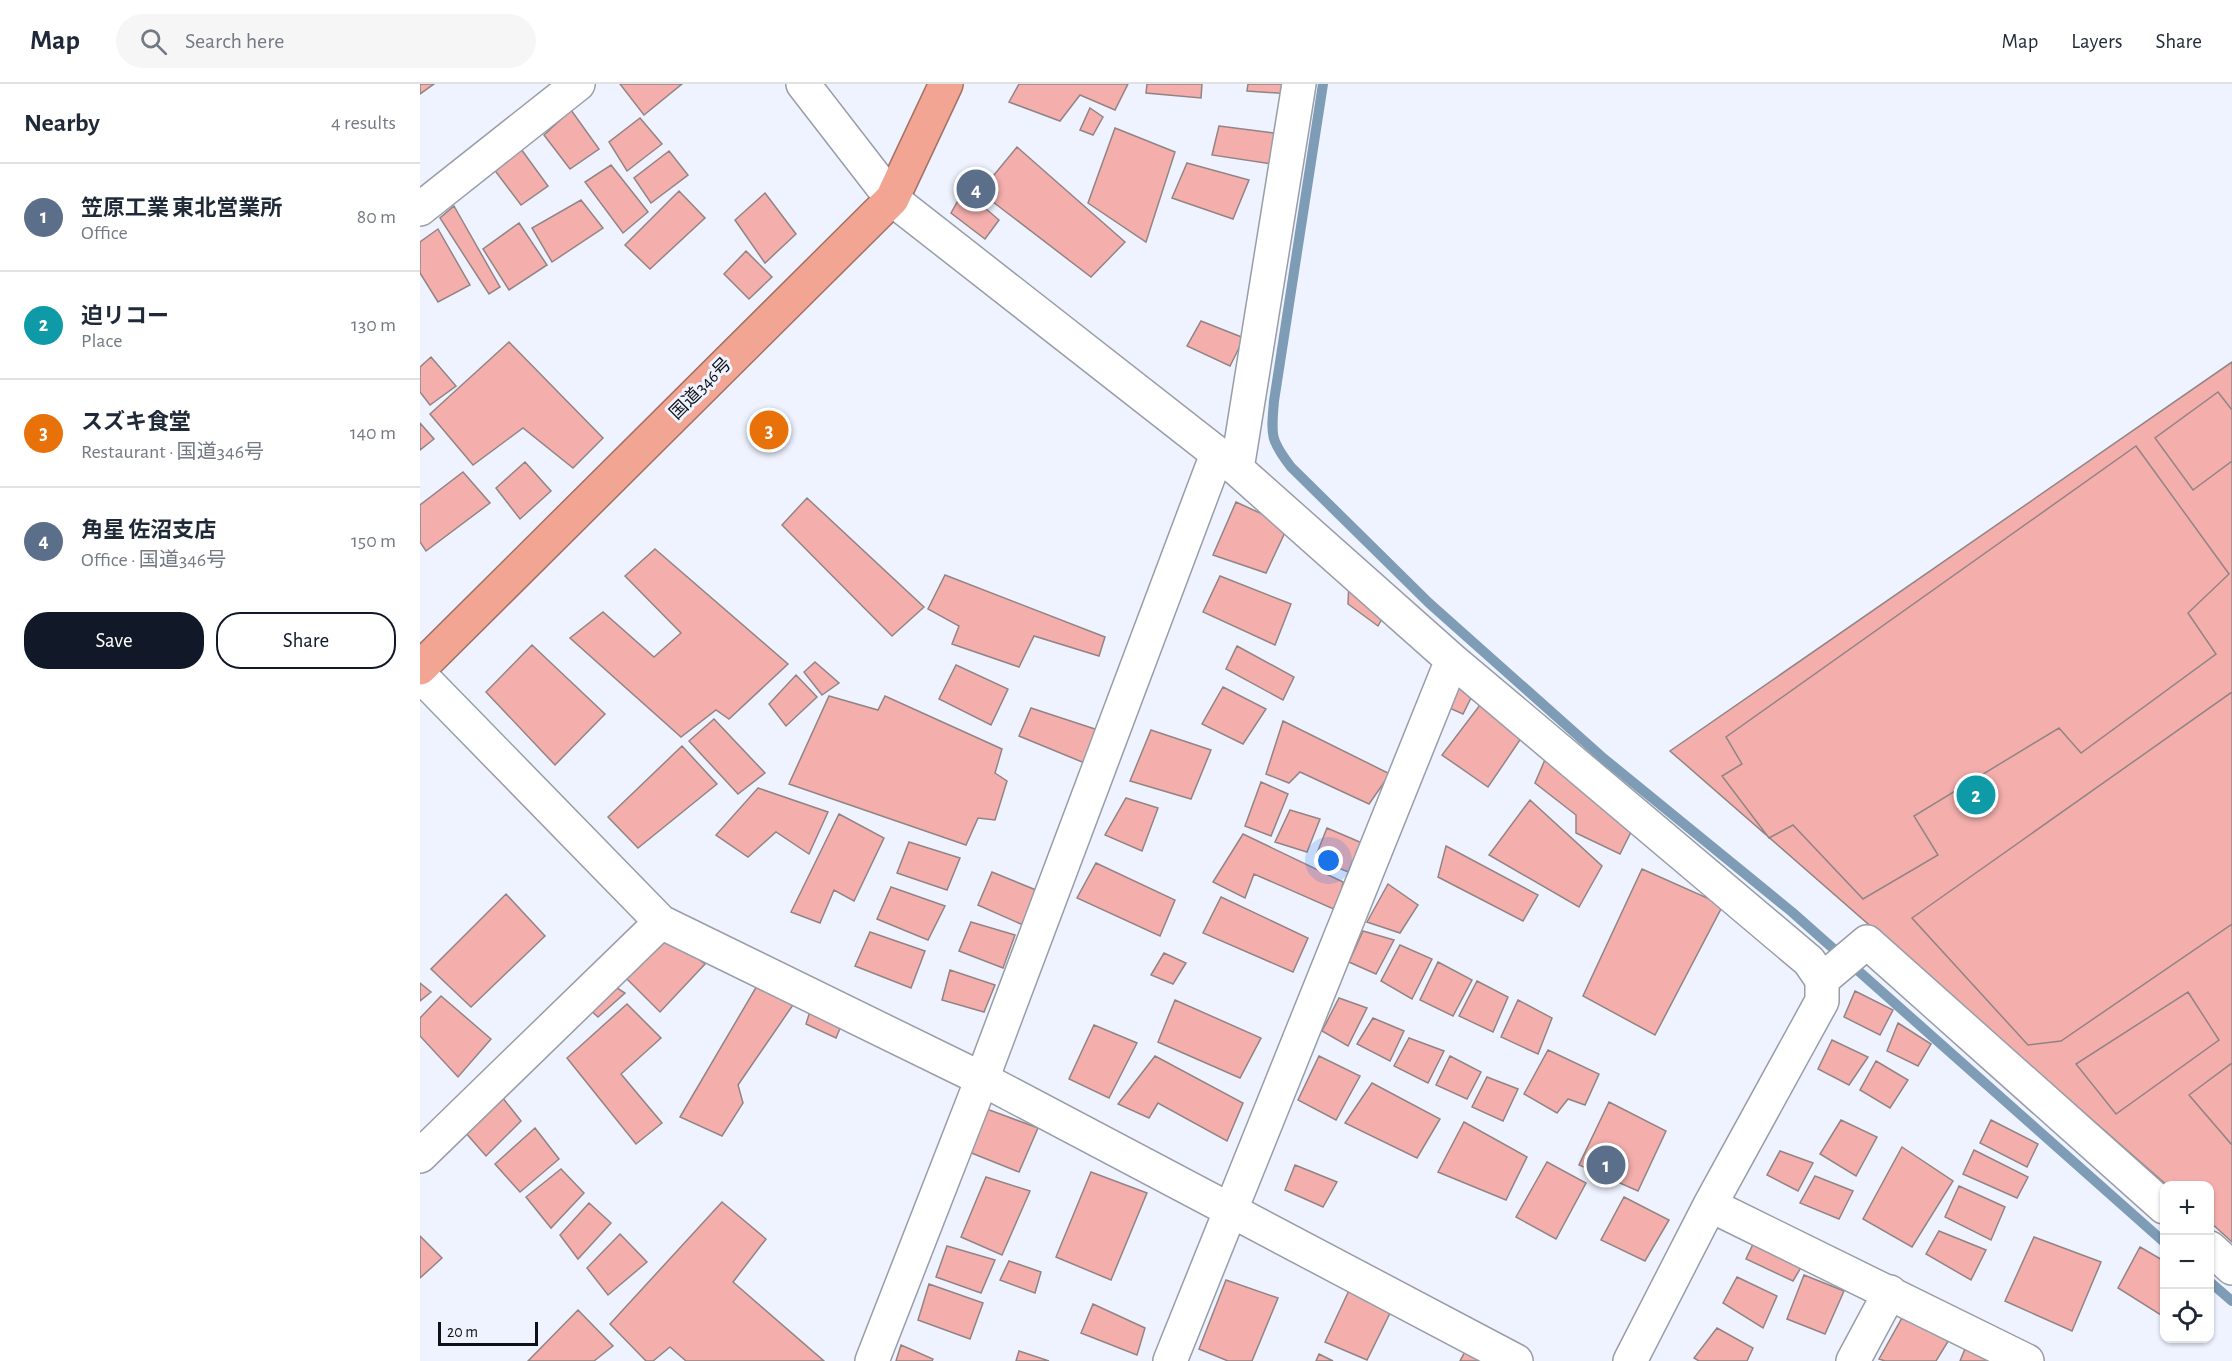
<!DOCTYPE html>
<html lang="en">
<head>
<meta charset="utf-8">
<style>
	body { margin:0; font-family:"Alegreya Sans","Noto Sans JP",sans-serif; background:#f6f6f7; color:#1f2937 }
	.controls { position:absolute; right:18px; bottom:18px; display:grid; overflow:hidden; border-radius:12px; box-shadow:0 2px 4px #0004 }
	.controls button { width:54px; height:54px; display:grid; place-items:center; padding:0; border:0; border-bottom:2px solid #e0e1e3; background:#fff; color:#1f2937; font:30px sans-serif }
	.scale { position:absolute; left:18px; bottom:15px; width:100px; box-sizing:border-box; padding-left:6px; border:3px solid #101115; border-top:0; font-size:16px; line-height:21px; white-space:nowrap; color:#101115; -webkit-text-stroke:4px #eef3ff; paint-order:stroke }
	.you { position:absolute; left:909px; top:777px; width:21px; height:21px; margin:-15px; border:4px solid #fff; border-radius:50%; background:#1a73e8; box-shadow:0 0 0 9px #1a73e833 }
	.badge { display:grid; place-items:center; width:39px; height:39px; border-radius:50%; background:#111827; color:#fff; font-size:20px; font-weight:700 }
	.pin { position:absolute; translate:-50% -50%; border:3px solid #fff; box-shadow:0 2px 6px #0006 }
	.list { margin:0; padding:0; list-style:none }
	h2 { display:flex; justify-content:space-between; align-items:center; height:78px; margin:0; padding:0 24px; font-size:26px }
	h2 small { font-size:20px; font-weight:400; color:#747a83 }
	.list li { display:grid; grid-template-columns:39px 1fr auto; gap:18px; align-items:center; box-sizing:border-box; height:108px; padding:0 24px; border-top:2px solid #e0e1e3 }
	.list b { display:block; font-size:22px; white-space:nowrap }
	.list p { margin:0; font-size:20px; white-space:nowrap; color:#747a83 }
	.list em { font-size:20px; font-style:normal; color:#747a83 }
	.actions { display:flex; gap:12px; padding:18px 24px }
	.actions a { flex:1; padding:14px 0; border:2px solid #111827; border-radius:24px; text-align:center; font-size:21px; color:#111827 }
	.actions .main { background:#111827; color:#fff }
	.icon { flex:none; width:33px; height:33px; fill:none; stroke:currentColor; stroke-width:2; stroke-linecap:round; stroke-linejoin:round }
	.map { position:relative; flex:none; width:1812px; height:1277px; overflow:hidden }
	header { display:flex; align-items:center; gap:36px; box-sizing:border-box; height:84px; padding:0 30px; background:#fff; border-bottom:2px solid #e0e1e3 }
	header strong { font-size:28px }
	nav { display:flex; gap:33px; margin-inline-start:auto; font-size:21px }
	.search { width:420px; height:54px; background:#f6f6f7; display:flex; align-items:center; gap:15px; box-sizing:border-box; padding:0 21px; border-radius:33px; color:#747a83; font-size:22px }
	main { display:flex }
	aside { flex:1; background:#fff }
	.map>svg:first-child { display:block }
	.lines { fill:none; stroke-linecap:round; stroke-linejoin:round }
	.stream { stroke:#7e9cb5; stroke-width:10 }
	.building { fill:#f4afad; stroke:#928484; stroke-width:1.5 }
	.street-casing { stroke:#989da7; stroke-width:36 }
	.secondary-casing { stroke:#989da7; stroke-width:36 }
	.highway-casing { stroke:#a27166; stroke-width:36 }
	.street { stroke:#fff; stroke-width:33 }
	.secondary { stroke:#fff; stroke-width:33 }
	.highway { stroke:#f1a592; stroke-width:33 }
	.labels { text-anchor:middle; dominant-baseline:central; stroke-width:6; stroke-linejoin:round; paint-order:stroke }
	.street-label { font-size:18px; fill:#101115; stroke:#eef3ff }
</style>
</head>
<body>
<header>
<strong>Map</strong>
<div class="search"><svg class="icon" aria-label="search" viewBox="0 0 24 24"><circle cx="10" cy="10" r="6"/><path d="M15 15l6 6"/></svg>Search here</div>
<nav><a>Map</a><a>Layers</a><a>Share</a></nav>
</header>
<main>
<aside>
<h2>Nearby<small>4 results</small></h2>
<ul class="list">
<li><span class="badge" style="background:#5c6f8a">1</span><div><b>笠原工業 東北営業所</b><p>Office</p></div><em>80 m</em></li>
<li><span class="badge" style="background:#0f9aa8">2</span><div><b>迫リコー</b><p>Place</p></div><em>130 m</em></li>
<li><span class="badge" style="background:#e8710a">3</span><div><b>スズキ食堂</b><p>Restaurant · 国道346号</p></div><em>140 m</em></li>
<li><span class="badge" style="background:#5c6f8a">4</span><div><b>角星 佐沼支店</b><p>Office · 国道346号</p></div><em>150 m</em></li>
</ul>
<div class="actions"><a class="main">Save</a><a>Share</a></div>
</aside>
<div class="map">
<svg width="1812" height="1277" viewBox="0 0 1812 1277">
	<rect width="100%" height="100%" fill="#eef3ff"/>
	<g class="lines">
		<!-- stream -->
		<path class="stream" d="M903,0l-49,317c-3,34 -4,39 17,66l138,136 173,154 190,155 372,330
			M1790,1198l22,19"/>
	</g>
	<!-- building -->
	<path class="building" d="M0,0h14l-14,10z
		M200,0h62l-38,31z
		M599,0h109l-13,26 -35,-15 -20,26 -51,-19z
		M727,0h55l-1,14 -55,-5z
		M828,0h44l-2,10 -43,-3z
		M670,24l13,9 -10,18 -13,-5z
		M151,26l28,39 -29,20 -26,-34z
		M220,34l22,26 -35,27 -18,-29z
		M799,42l62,8 -9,30 -60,-9z
		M695,44l60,24 -29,90 -58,-39z
		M597,63l108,95 -34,35 -111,-85z
		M101,65l27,37 -27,19 -28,-37z
		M249,67l19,24 -37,28 -17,-25z
		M767,79l62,17 -16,39 -61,-21z
		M191,81l37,47 -25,21 -38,-51z
		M544,106l35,30 -14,19 -34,-26z
		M259,107l26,27 -55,51 -25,-24z
		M345,109l31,41 -31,29 -30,-43z
		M161,116l22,28 -51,34 -20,-34z
		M34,122l46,81 -11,7 -49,-76z
		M99,139l28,42 -38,25 -26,-41z
		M18,145l32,56 -32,17 -18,-29v-31z
		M326,167l26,26 -23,22 -25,-25z
		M781,237l43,17 -14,28 -43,-20z
		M89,258l94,96 -30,30 -50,-40 -50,37 -43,-51z
		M11,273l25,29 -26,19 -10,-13v-25z
		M1812,278v880l-22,-20v-36h-42l-498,-435z
		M1798,308l14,18v51l-39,29 -38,-52z
		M0,339l14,16 -14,11z
		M1716,362l93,128 -41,39 28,41 -135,99 -22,-25 -145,88 24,39 -75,44 -70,-74 -24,13 -47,-62 20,-12 -16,-27z
		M105,378l26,29 -31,28 -24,-31z
		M43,388l27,31 -64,48 -6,-9v-37z
		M387,414l117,109 -32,29 -110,-111z
		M816,418l52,24 -22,47 -53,-18z
		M235,465l133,115 -59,55 -13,-9 -35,27 -111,-99 33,-26 51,45 27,-24 -56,-57z
		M525,491l160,62 -6,19 -65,-20 -15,31 -67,-23 7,-18 -31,-17z
		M800,492l71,28 -16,41 -72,-33z
		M929,498l38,28 -9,16 -30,-22z
		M112,561l73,69 -50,51 -69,-73z
		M817,562l57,31 -11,23 -57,-31z
		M395,578l24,21 -17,12 -18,-23z
		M536,581l52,24 -17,36 -52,-26z
		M376,591l21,22 -31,29 -17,-22z
		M1040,598l16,6 -13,26 -16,-7z
		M803,603l43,22 -23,35 -41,-20z
		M1812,608v232l-171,117 -33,4 -116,-127z
		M409,612l49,14 7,-14 117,53 -7,24 12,8 -12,39 -17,-2 -12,27 -177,-61z
		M1063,617l41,33 -36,53 -46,-32z
		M611,624l70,23 -14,33 -68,-28z
		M294,635l51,54 -27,21 -49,-53z
		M863,637l107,53 -21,30 -69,-32 -11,11 -23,-9z
		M731,646l60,20 -20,49 -61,-18z
		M262,662l35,38 -79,64 -30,-31z
		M1127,671l88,69 -15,30 -44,-21v-18l-41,-32z
		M841,698l27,12 -17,42 -26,-10z
		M338,704l70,24 -19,42 -33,-22 -28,25 -32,-22z
		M706,714l32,10 -16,43 -37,-16z
		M1110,716l72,66 -23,41 -90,-52z
		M870,726l30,9 -13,33 -32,-10z
		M419,730l45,24 -30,63 -20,-11 -14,33 -29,-11z
		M907,744l35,15 -9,31 -38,-16z
		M823,750l100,48 -5,29 -84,-37 -9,24 -32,-16z
		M489,758l51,16 -13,32 -50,-17z
		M1026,762l92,49 -15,26 -85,-44z
		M676,779l79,37 -15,36 -83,-38z
		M1222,785l81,36 -68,130 -72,-39z
		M572,788l44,18 -13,35 -45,-20z
		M968,800l30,21 -18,28 -33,-11z
		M471,803l54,19 -17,34 -51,-21z
		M86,810l39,42 -74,71 -40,-38z
		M801,813l87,41 -15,34 -90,-39z
		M551,838l44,13 -12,33 -44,-17z
		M943,847l31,9 -18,34 -27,-12z
		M450,848l55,19 -14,37 -56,-22z
		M244,849l41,31 -45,48 -34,-34z
		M980,861l32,14 -20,40 -31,-18z
		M744,869l22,10 -13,21 -22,-9z
		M1018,878l34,18 -19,36 -33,-16z
		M530,886l45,15 -11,27 -42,-12z
		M341,895l34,23 -57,83 5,18 -21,33 -42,-19z
		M1057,897l31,16 -15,35 -34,-16z
		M0,899l11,9 -11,9z
		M194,902l11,7 -27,24 -10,-9z
		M1435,907l38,19 -13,25 -36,-18z
		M1768,908l31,48 -103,74 -40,-50z
		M21,912l50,43 -33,38 -38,-41v-18z
		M919,914l28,10 -19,38 -26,-15z
		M755,916l86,38 -21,40 -82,-36z
		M1098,916l34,18 -14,36 -37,-17z
		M207,920l34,34 -40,36 41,49 -26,21 -69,-86z
		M391,924l33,11 -8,19 -30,-14z
		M953,934l31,13 -14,30 -33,-17z
		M1478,939l33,21 -13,22 -31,-15z
		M674,941l43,18 -28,55 -40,-19z
		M989,954l35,13 -16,32 -34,-17z
		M1412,956l36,17 -19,28 -31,-16z
		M1128,966l51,24 -14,31 -17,-6 -11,14 -33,-19z
		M735,972l88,47 -16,38 -69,-38 -9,15 -31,-14z
		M899,972l41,20 -24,44 -38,-20z
		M1030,972l31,16 -14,27 -31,-14z
		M1456,977l32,19 -18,28 -30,-18z
		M1812,979v82l-43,-50z
		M1067,993l31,12 -15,32 -31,-14z
		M952,999l68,36 -23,39 -72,-35z
		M82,1013l19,24 -35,35 -21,-24z
		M1189,1018l57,29 -28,60 -59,-26z
		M564,1024l54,20 -19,44 -50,-20z
		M1421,1036l36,17 -21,39 -36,-22z
		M1571,1036l47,24 -11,23 -47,-24z
		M1044,1038l63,35 -21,43 -68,-28z
		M115,1044l24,31 -39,33 -25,-28z
		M1482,1063l51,34 -41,66 -49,-28z
		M1554,1066l54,27 -11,21 -54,-24z
		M1360,1067l33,12 -15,28 -31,-16z
		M1127,1078l39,21 -30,56 -40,-22z
		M875,1081l42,17 -14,25 -38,-17z
		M141,1085l23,24 -33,35 -25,-31z
		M671,1088l56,21 -36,87 -55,-23z
		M1395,1092l38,15 -14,28 -39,-16z
		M566,1093l44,14 -28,64 -41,-18z
		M1539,1102l46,21 -14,33 -46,-23z
		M1204,1113l45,23 -24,41 -44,-21z
		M302,1118l44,37 -33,43 91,79h-138l-16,-14 -17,14h-7l-36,-37z
		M169,1119l22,20 -33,36 -18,-24z
		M1519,1147l47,19 -15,30 -45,-26z
		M200,1150l27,28 -39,33 -21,-27z
		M0,1152l22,22 -22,20z
		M1614,1153l67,25 -29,69 -67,-30z
		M1335,1156l51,19 -13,22 -47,-22z
		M527,1162l48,14 -14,33 -45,-16z
		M1720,1163l24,14v56l-46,-29z
		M589,1177l32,11 -6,21 -35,-13z
		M1384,1191l40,16 -19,43 -38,-15z
		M1317,1193l40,19 -14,32 -40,-25z
		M806,1196l52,18 -26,63h-24l-29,-12z
		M509,1200l54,19 -13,36 -52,-19z
		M932,1200l42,21 -27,55 -42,-18z
		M673,1220l52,24 -8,27 -56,-22z
		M158,1226l35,36 -19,15h-66z
		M1482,1234l50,17 -16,26h-51l-6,-2z
		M1297,1244l36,20 -6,13h-48l-5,-3z
		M1049,1260l33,17h-42z
		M481,1261l32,14 -1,2h-36z
		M1545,1265l30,12h-35z
		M599,1267l30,10h-33z
		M899,1270l14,7h-17z"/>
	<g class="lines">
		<!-- street casing -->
		<g class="street-casing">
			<path id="street" d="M472,115l345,270 215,191 357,301 13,19v21l-112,204 -80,156
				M0,125l158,-125
				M817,385l62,-385
				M0,591l241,247 321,157 534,282
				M1402,896l45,-38 297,265
				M0,1072l241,-234
				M1290,1121l317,156
				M1790,1164l22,20
				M452,1277l110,-282 235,-625
				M750,1277l282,-701
				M1433,1277l37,-69"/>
		</g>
		<!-- secondary casing -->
		<g class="secondary-casing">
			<path id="secondary" d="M383,0l89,115"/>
		</g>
		<!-- highway casing -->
		<g class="highway-casing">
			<path id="highway" d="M0,584l472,-469 54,-115"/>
		</g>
		<!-- street -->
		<use href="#street" class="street"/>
		<!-- secondary -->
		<use href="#secondary" class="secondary"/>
		<!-- highway -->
		<use href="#highway" class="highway"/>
	</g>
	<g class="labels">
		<!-- street labels -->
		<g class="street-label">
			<text transform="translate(281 305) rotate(-45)">国道346号</text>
		</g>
	</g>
</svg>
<div class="controls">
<button>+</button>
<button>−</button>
<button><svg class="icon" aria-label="locate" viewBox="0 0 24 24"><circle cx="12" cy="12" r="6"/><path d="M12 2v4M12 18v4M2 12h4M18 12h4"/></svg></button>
</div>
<div class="scale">20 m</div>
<div class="you"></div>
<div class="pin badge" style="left:1186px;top:1081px;background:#5c6f8a">1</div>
<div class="pin badge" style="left:1556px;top:711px;background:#0f9aa8">2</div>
<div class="pin badge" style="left:349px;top:346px;background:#e8710a">3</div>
<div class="pin badge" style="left:556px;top:105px;background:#5c6f8a">4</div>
</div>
</main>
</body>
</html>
